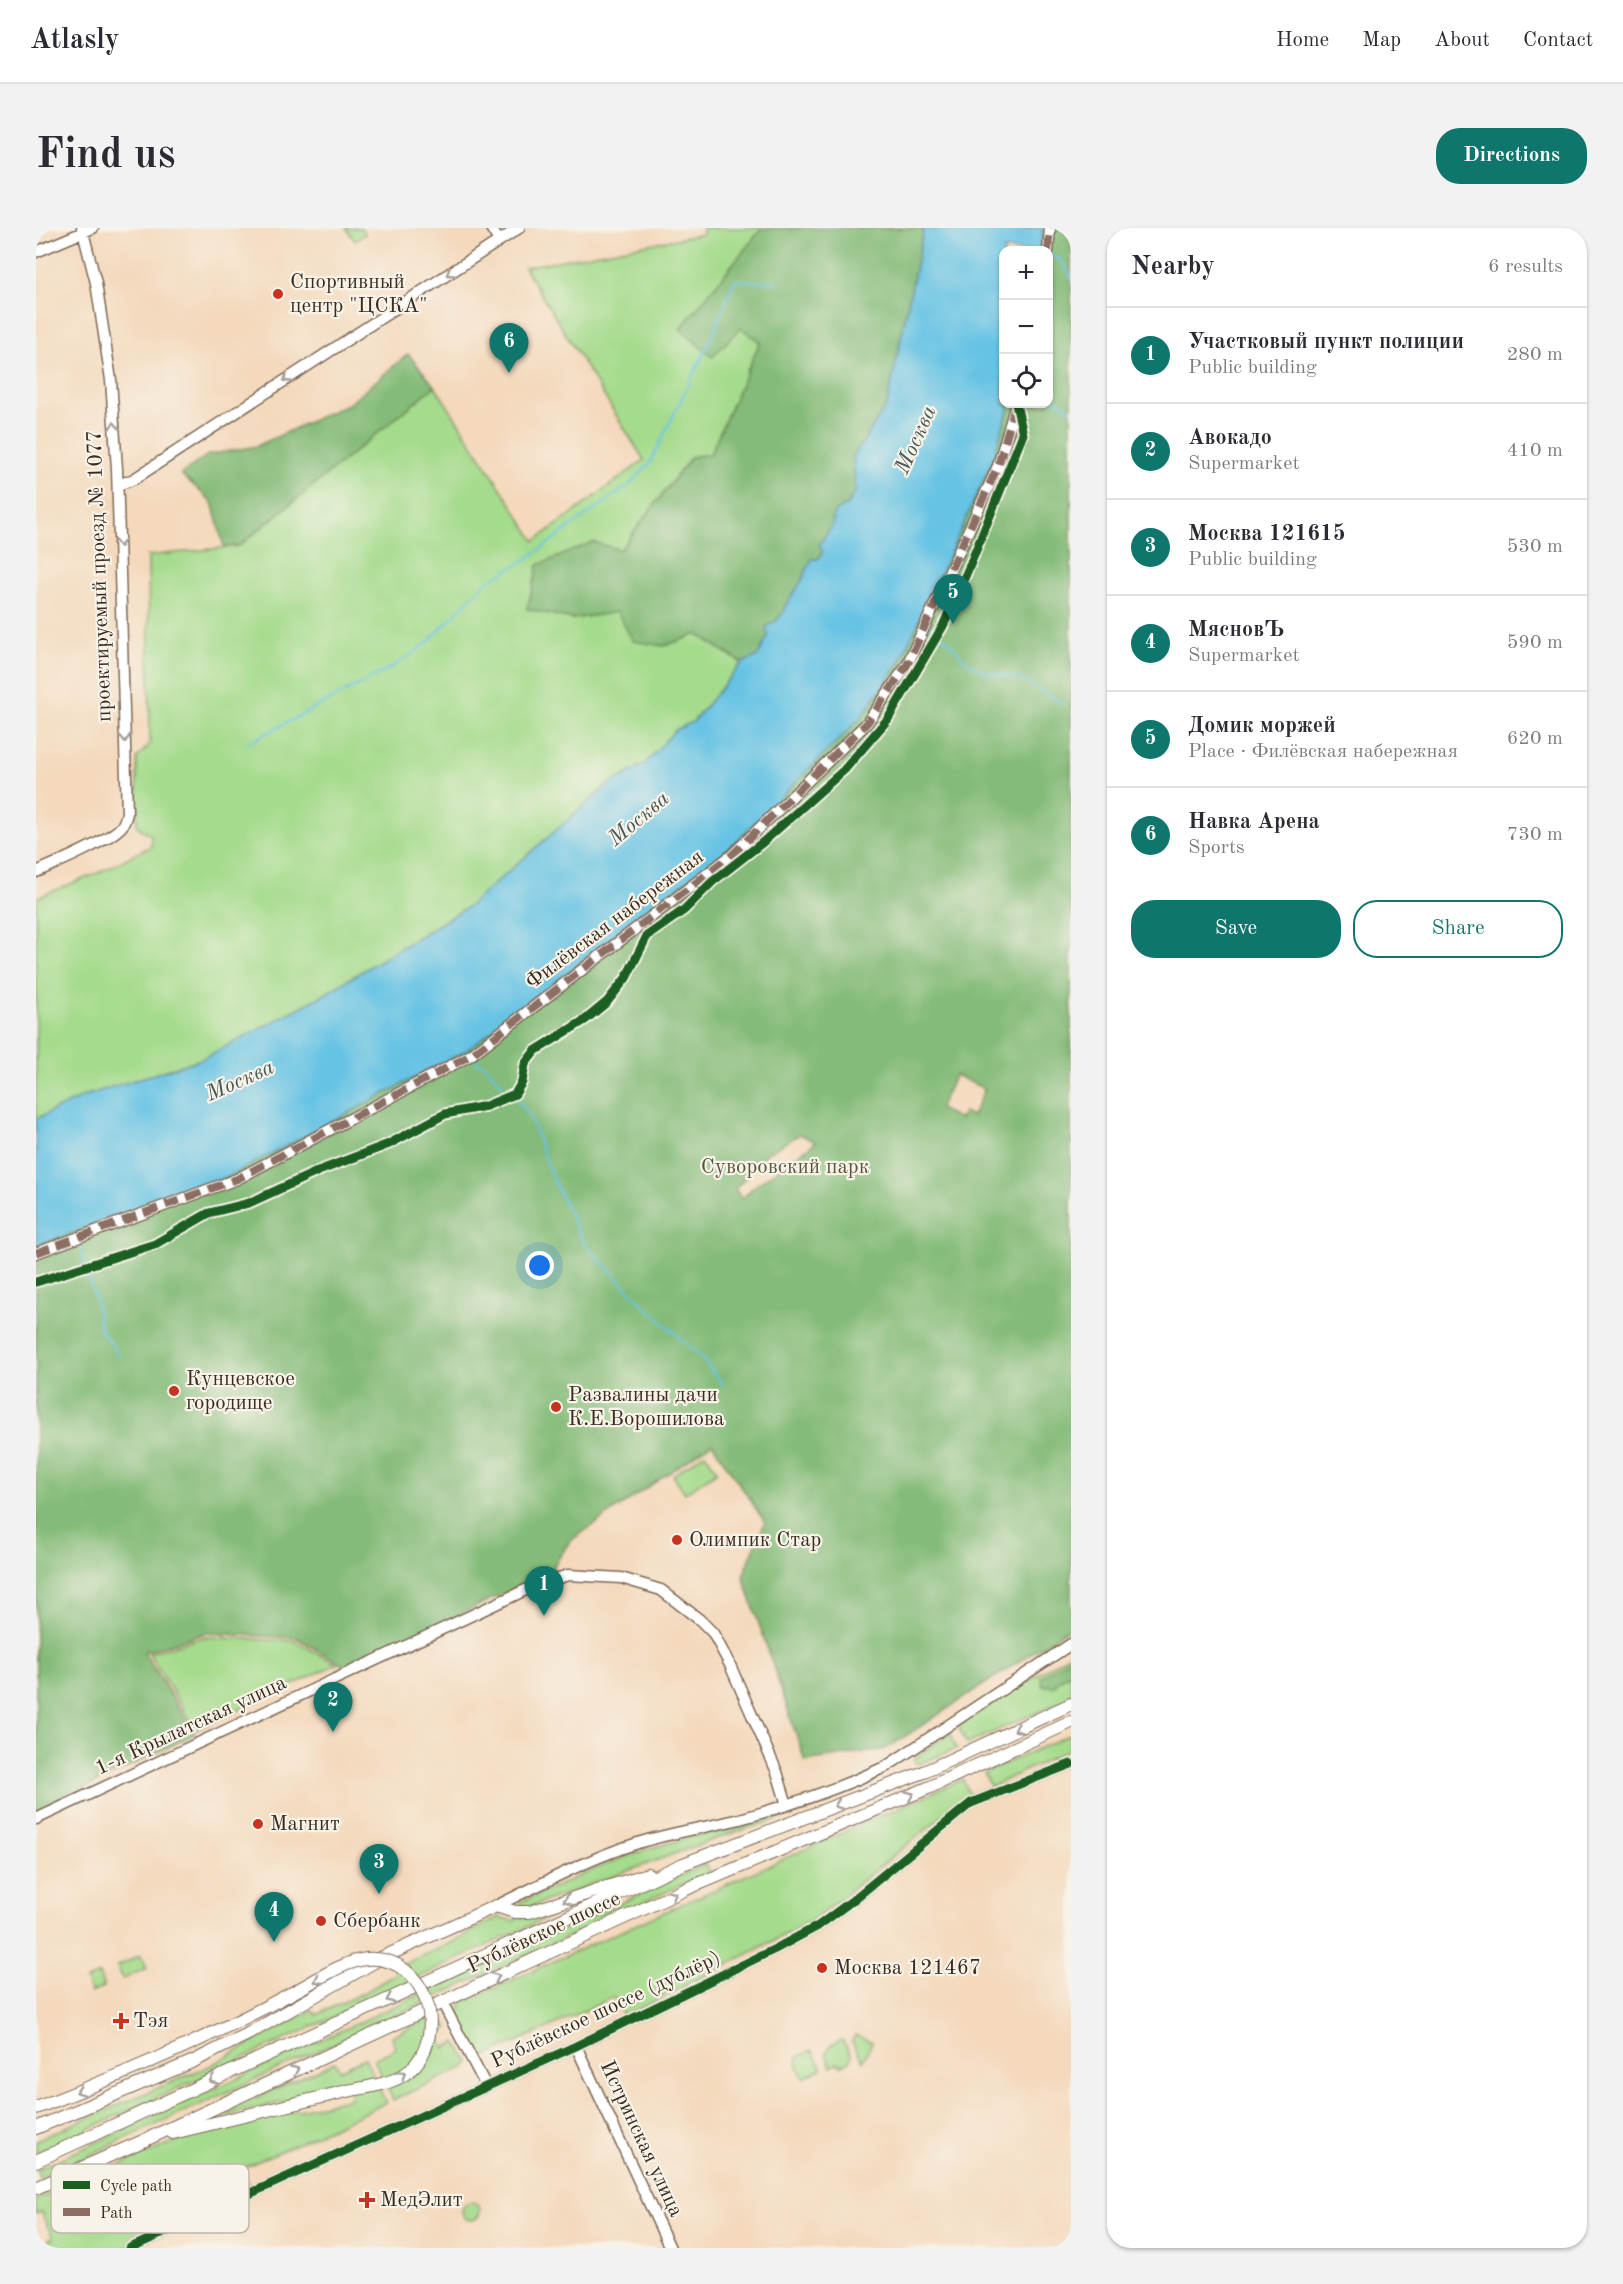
<!DOCTYPE html>
<html lang="en">
<head>
<meta charset="utf-8">
<style>
	body { margin:0; font-family:"Old Standard TT",serif; background:#f2f2f3; color:#2b2b33 }
	.controls { position:absolute; right:18px; top:18px; display:grid; overflow:hidden; border-radius:12px; box-shadow:0 2px 4px #0004 }
	.controls button { width:54px; height:54px; display:grid; place-items:center; padding:0; border:0; border-bottom:2px solid #e1e1e2; background:#fff; color:#2b2b33; font:30px sans-serif }
	.you { position:absolute; left:504px; top:1038px; width:21px; height:21px; margin:-15px; border:4px solid #fff; border-radius:50%; background:#1a73e8; box-shadow:0 0 0 9px #1a73e833 }
	.badge { display:grid; place-items:center; width:39px; height:39px; border-radius:50%; background:#0f766e; color:#fff; font-size:20px; font-weight:700 }
	.pin { position:absolute; translate:-50% -50px; filter:drop-shadow(0 2px 3px #0008) }
	.pin::after { content:''; position:absolute; top:32px; width:21px; height:18px; background:inherit; clip-path:polygon(0 0,100% 0,50% 100%) }
	.list { margin:0; padding:0; list-style:none }
	h2 { display:flex; justify-content:space-between; align-items:center; height:78px; margin:0; padding:0 24px; font-size:26px }
	h2 small { font-size:20px; font-weight:400; color:#7c7c81 }
	.list li { display:grid; grid-template-columns:39px 1fr auto; gap:18px; align-items:center; box-sizing:border-box; height:96px; padding:0 24px; border-top:2px solid #e1e1e2 }
	.list b { display:block; font-size:22px; white-space:nowrap }
	.list p { margin:0; font-size:20px; white-space:nowrap; color:#7c7c81 }
	.list em { font-size:20px; font-style:normal; color:#7c7c81 }
	.actions { display:flex; gap:12px; padding:18px 24px }
	.actions a { flex:1; padding:14px 0; border:2px solid #0f766e; border-radius:24px; text-align:center; font-size:21px; color:#0f766e }
	.actions .main { background:#0f766e; color:#fff }
	.icon { flex:none; width:33px; height:33px; fill:none; stroke:currentColor; stroke-width:2; stroke-linecap:round; stroke-linejoin:round }
	.map { position:relative; flex:none; width:1035px; height:2020px; overflow:hidden; border-radius:24px }
	header { display:flex; align-items:center; gap:36px; box-sizing:border-box; height:84px; padding:0 30px; background:#fff; border-bottom:2px solid #e1e1e2 }
	header strong { font-size:28px }
	nav { display:flex; gap:33px; margin-inline-start:auto; font-size:21px }
	.intro { display:flex; align-items:center; justify-content:space-between; box-sizing:border-box; height:144px; padding:0 36px }
	h1 { margin:0; font-size:42px }
	.button { padding:15px 27px; border-radius:24px; background:#0f766e; color:#fff; font-size:21px; font-weight:700 }
	main { display:flex; gap:36px; padding:0 36px }
	aside { flex:1; background:#fff; border-radius:24px; box-shadow:0 2px 4px #0004 }
	.map>svg:first-child { display:block }
	.green { fill:#a5db8c; stroke:#708255; stroke-width:1.5 }
	.forest { fill:#84bb78; stroke:#60724b; stroke-width:1.5; fill-rule:evenodd }
	.water { fill:#66c3e4; stroke:#507681; stroke-width:1.5 }
	.lines { fill:none; stroke-linecap:round; stroke-linejoin:round }
	.stream { stroke:#66c3e4; stroke-width:2 }
	.minor-casing { stroke:#7c6755; stroke-width:13 }
	.major-casing { stroke:#7c6755; stroke-width:14 }
	.minor { stroke:#fff; stroke-width:10 }
	.major { stroke:#fff; stroke-width:12 }
	.major-bridge-casing { stroke:#7c6755; stroke-width:14; stroke-linecap:butt }
	.major-bridge { stroke:#fff; stroke-width:12 }
	.quiet { stroke:#8d6e63; stroke-width:8; stroke-dasharray:15 8; stroke-linecap:butt }
	.cycleway-casing { stroke:#f7f3e8; stroke-width:13 }
	.cycleway { stroke:#1b5e20; stroke-width:9 }
	.oneway { stroke:#a79f9a }
	.poi-dot { fill:#c8321e; stroke:#f7f3e8; stroke-width:2 }
	.labels { text-anchor:middle; dominant-baseline:central; stroke-width:4.5; stroke-linejoin:round; paint-order:stroke }
	.poi-label { font-size:21px; fill:#3b2a1e; stroke:#f7f3e8; text-anchor:start }
	.street-label { font-size:21px; fill:#3b2a1e; stroke:#f7f3e8 }
	.park-label { font-size:21px; fill:#56563a; stroke:#f7f3e8 }
	.water-label { font-size:22px; font-style:italic; fill:#485859; stroke:#f7f3e8 }
	.key { fill:#f7f3e8; stroke:#bfb7ab; stroke-width:1.5 }
	.key-label { font-size:16px; fill:#3b2a1e }
</style>
</head>
<body>
<header>
<strong>Atlasly</strong>
<nav><a>Home</a><a>Map</a><a>About</a><a>Contact</a></nav>
</header>
<div class="intro"><h1>Find us</h1><a class="button">Directions</a></div>
<main>
<div class="map">
<svg width="1035" height="2020" viewBox="0 0 1035 2020">
	<rect width="100%" height="100%" fill="#f7f3e8"/>
	<filter id="ink" filterUnits="userSpaceOnUse"><feTurbulence type="fractalNoise" baseFrequency=".0167" numOctaves="2"/><feDisplacementMap in="SourceGraphic" scale="12" xChannelSelector="R" yChannelSelector="G"/><feConvolveMatrix kernelMatrix="1 2 1 2 8 2 1 2 1" color-interpolation-filters="sRGB"/></filter>
	<filter id="wash" filterUnits="userSpaceOnUse"><feTurbulence type="fractalNoise" baseFrequency=".008" numOctaves="4" result="noise"/><feDisplacementMap in="SourceGraphic" scale="24" xChannelSelector="R" yChannelSelector="G"/><feGaussianBlur stdDeviation="1.35" result="paint"/><feColorMatrix in="noise" values="0 0 0 0 0 0 0 0 0 0 0 0 0 0 0 0 0 1.4 0 .05"/><feComposite in="paint" operator="in"/></filter>
	<g filter="url(#wash)">
		<rect width="100%" height="100%" fill="#f4d9bc"/>
		<!-- green -->
		<path class="green" d="M310,0h16l3,6 -10,7z
			M667,0h59l-21,99 19,15 -50,112 -19,3 -71,93 -93,58 45,11 45,-7 47,34 33,-12 45,29 -49,59 -18,8 -30,34 -37,21 -139,121 -149,91 -118,62 -118,37 -48,23v-221l64,-26 51,-26v-11l-14,-9v-68l13,-14 -2,-188 91,-10 196,-160 100,155 109,-81 -120,-193 179,-33z
			M669,1225l12,18 -32,22 -12,-18z
			M168,1409l91,4 42,23 -141,66 -47,-77z
			M1035,1425v44l-104,47 -9,-18z
			M914,1504l7,16 -38,16 -4,-1v-5z
			M1035,1506v14l-80,39 -7,-14z
			M927,1551l7,18 -7,3 -151,121 -188,96 -10,-20 -134,62 -21,-42 3,-15z
			M779,1577l-1,3 -91,28 -188,69 -14,3v-6l83,-37 40,-15 46,-13 41,-8z
			M670,1636l4,8 -671,306 -3,-8z
			M564,1665l-275,128 -289,132v-13l176,-75 100,-55 4,5 51,-24 27,-16 10,-11 47,-21 47,-26 17,4 2,-3 16,-1z
			M105,1727l6,13 -24,11 -6,-13z
			M63,1746l5,13 -13,6 -5,-13z
			M394,1790l13,3 6,7 -11,6 7,14 11,-6 13,20 -4,5 -72,33 -19,-41 21,-10 -3,-13z
			M819,1807l17,7 -9,19 -11,-19z
			M806,1812l10,16 -2,2 1,2 -10,6 -2,-3 -8,3 -5,-13 5,-8z
			M776,1822l10,19 -19,9 -6,-15 1,-6z
			M329,1830l21,45 -143,65 9,25 -127,55h-73l-4,-8 5,-2 -12,-26 -5,2v-14l153,-64 162,-38 -3,-12 -135,33 -1,-2 123,-55 4,8z
			M426 1983a9 9 0 1 1 18 0a9 9 0 1 1-18 0Z"/>
		<!-- forest -->
		<path class="forest" d="M726,0h162l-37,177 -34,52 3,33 -9,15 -13,7 -2,14 -7,9 -2,17 -5,7 -6,1 -11,22 -16,24 -2,7 -7,8 -10,6 2,9 -10,20 -16,7 -45,-29 -33,12 -31,-5 -16,-29 -45,7 -45,-10 11,-44 55,-23 27,8 71,-93 19,-3 50,-112 -19,-14 -29,29 -32,-28z
			M1007,0h28v1399l-185,122 -81,12 -62,-185 22,-54 -53,-79 -142,98 -20,30 -202,97 -51,-30 -91,-5 -62,19 51,82 -159,78v-566l192,-69 239,-127 261,-201 172,-187 92,-200 18,-58h38v-154h-7zM919,847l30,14 -13,27 -8,-4 -4,7 -21,-10zM764,906l16,8 -64,46 -10,11 -7,-10 32,-36z
			M372,126l27,32 -196,160 -15,1 -12,-45 -31,-28 27,-19 49,-9 93,-43z
			M1035,1429v16l-11,6 -7,8 -11,-2 -1,-8z"/>
		<!-- water -->
		<path class="water" d="M888,0h119l-2,22h-37v154h6l-18,58 -92,200 -40,57 -132,130 -261,201 -239,127 -192,69v-127l48,-23 118,-37 118,-62 149,-91 139,-121 37,-21 30,-34 18,-8 49,-59 16,-7 10,-20 -2,-9 10,-6 7,-8 2,-7 16,-24 11,-23h6l5,-7 -4,-7 13,-19 2,-14 13,-7 9,-15 -3,-33 34,-52z"/>
		<g class="lines">
			<!-- stream -->
			<path class="stream" d="M1013,26l13,7 9,17
				M1012,169l11,4 12,9
				M893,398l24,19 10,14 22,13 34,6 44,26
				M212,515l148,-78 31,-22 58,-60 40,-23 103,-74 22,-23 61,-124 24,-59 42,3
				M438,829l2,5 10,4 43,48 23,63 31,65 61,63 54,49 25,30
				M44,1011l3,20 13,42 4,28 20,27"/>
		</g>
	</g>
	<g filter="url(#ink)">
		<g class="lines">
			<!-- minor casing -->
			<g class="minor-casing">
				<path id="minor" d="M455,0l8,13
					M1012,23l2,-23
					M0,24l57,-24
					M82,257l16,-6 385,-251
					M0,644c18,-8 75,-32 86,-46 2,-3 4,-9 5,-13l-10,-344 -6,-89 -15,-97 -14,-55
					M0,1025l201,-74 234,-124 261,-200 135,-132 40,-58 91,-199 18,-62
					M0,1591l496,-232 36,-12 53,3 40,12 39,30 13,13 17,32 47,107 10,33
					M460,1678c46,-22 93,-48 142,-63 32,-10 65,-15 98,-23 52,-14 102,-31 151,-54l184,-122
					M406,1774l44,84
					M540,1818l94,202
					M94,2020l446,-202 199,-97 43,-23 35,-26 118,-97 100,-39"/>
			</g>
			<!-- major casing -->
			<g class="major-casing">
				<path id="major" d="M0,1880c86,-33 171,-69 252,-113
					M0,1900l158,-67 54,-27 133,-76 115,-52 19,6h15l118,-38
					M137,1905l174,-42
					M0,1933l647,-297 241,-92 147,-68
					M0,1960l107,-47 541,-251 244,-102 143,-66"/>
			</g>
			<!-- minor -->
			<use href="#minor" class="minor"/>
			<!-- major -->
			<use href="#major" class="major"/>
			<!-- major-bridge casing -->
			<g class="major-bridge-casing">
				<path id="major-bridge" d="M252,1767c23,-11 54,-34 79,-36 60,-4 84,77 41,113 -17,13 -41,15 -61,19"/>
			</g>
			<!-- major-bridge -->
			<use href="#major-bridge" class="major-bridge"/>
			<!-- quiet -->
			<path class="quiet" d="M1012,23l2,-23
				M0,1025l201,-74 234,-124 261,-200 135,-132 40,-58 91,-199 16,-56"/>
			<!-- cycleway casing -->
			<g class="cycleway-casing">
				<path id="cycleway" d="M0,1054l119,-38 54,-31 40,-10 72,-33 68,-26 56,-30 41,-8 29,-12 7,-12 3,-18 10,-13 50,-31 22,-18 19,-24 21,-42 37,-26 28,-28 51,-40 81,-72 44,-51 55,-93 27,-61 53,-131 -7,-30
					M94,2020l446,-202 199,-97 43,-23 35,-26 118,-97 100,-39"/>
			</g>
			<!-- cycleway -->
			<use href="#cycleway" class="cycleway"/>
		</g>
		<!-- one-way arrows -->
		<defs><path id="oneway-chevron" d="M-2-3.5L2.5 0L-2 3.5" fill="none" stroke-width="1.6" stroke-linecap="round" stroke-linejoin="round" transform="scale(1.5)"/></defs>
		<g class="oneway">
			<use href="#oneway-chevron" transform="translate(414 45) rotate(147)"/>
			<use href="#oneway-chevron" transform="translate(251 151) rotate(147)"/>
			<use href="#oneway-chevron" transform="translate(78 198) rotate(-94)"/>
			<use href="#oneway-chevron" transform="translate(84 315) rotate(88)"/>
			<use href="#oneway-chevron" transform="translate(89 510) rotate(88)"/>
			<use href="#oneway-chevron" transform="translate(982 1501) rotate(156)"/>
			<use href="#oneway-chevron" transform="translate(874 1567) rotate(-23)"/>
			<use href="#oneway-chevron" transform="translate(802 1577) rotate(159)"/>
			<use href="#oneway-chevron" transform="translate(637 1667) rotate(-25)"/>
			<use href="#oneway-chevron" transform="translate(531 1672) rotate(161)"/>
			<use href="#oneway-chevron" transform="translate(460 1749) rotate(-25)"/>
			<use href="#oneway-chevron" transform="translate(282 1752) rotate(152)"/>
			<use href="#oneway-chevron" transform="translate(354 1771) rotate(155)"/>
			<use href="#oneway-chevron" transform="translate(259 1842) rotate(-25)"/>
			<use href="#oneway-chevron" transform="translate(366 1846) rotate(-34)"/>
			<use href="#oneway-chevron" transform="translate(177 1852) rotate(155)"/>
			<use href="#oneway-chevron" transform="translate(44 1863) rotate(159)"/>
		</g>
	</g>
	<!-- markers -->
	<g class="poi-dot">
		<circle cx="242" cy="66" r="6"/>
		<circle cx="138" cy="1163" r="6"/>
		<circle cx="520" cy="1179" r="6"/>
		<circle cx="641" cy="1312" r="6"/>
		<circle cx="222" cy="1596" r="6"/>
		<circle cx="285" cy="1693" r="6"/>
		<circle cx="786" cy="1740" r="6"/>
		<path d="M82 1784h6v6h6v6h-6v6h-6v-6h-6v-6h6z"/>
		<path d="M328 1963h6v6h6v6h-6v6h-6v-6h-6v-6h6z"/>
	</g>
	<g class="labels">
		<!-- poi labels -->
		<g class="poi-label">
			<text x="254" y="54">Спортивный<tspan x="254" dy="24">центр "ЦСКА"</tspan></text>
			<text x="150" y="1151">Кунцевское<tspan x="150" dy="24">городище</tspan></text>
			<text x="532" y="1167">Развалины дачи<tspan x="532" dy="24">К.Е.Ворошилова</tspan></text>
			<text x="653" y="1312">Олимпик Стар</text>
			<text x="234" y="1596">Магнит</text>
			<text x="297" y="1693">Сбербанк</text>
			<text x="798" y="1740">Москва 121467</text>
			<text x="97" y="1793">Тэя</text>
			<text x="344" y="1972">МедЭлит</text>
		</g>
		<!-- street labels -->
		<g class="street-label">
			<text transform="translate(64 348) rotate(-92)">проектируемый проезд № 1077</text>
			<text transform="translate(579 692) rotate(-37)">Филёвская набережная</text>
			<text transform="translate(155 1498) rotate(-25)">1-я Крылатская улица</text>
			<text transform="translate(508 1705) rotate(-25)">Рублёвское шоссе</text>
			<text transform="translate(570 1782) rotate(-25)">Рублёвское шоссе (дублёр)</text>
			<text transform="translate(605 1911) rotate(65)">Истринская улица</text>
		</g>
		<!-- park labels -->
		<g class="park-label">
			<text x="749" y="939">Суворовский парк</text>
		</g>
		<!-- water labels -->
		<g class="water-label">
			<text transform="translate(880 212) rotate(-66)">Москва</text>
			<text transform="translate(603 591) rotate(-40)">Москва</text>
			<text transform="translate(204 853) rotate(-24)">Москва</text>
		</g>
	</g>
	<!-- legend -->
	<rect x="15" y="1936" width="198" height="69" rx="9" class="key"/>
	<rect x="27" y="1953" width="27" height="8" fill="#1b5e20"/>
	<rect x="27" y="1980" width="27" height="8" fill="#8d6e63"/>
	<g class="key-label">
		<text x="64" y="1963">Cycle path</text>
		<text x="64" y="1990">Path</text>
	</g>
</svg>
<div class="controls">
<button>+</button>
<button>−</button>
<button><svg class="icon" aria-label="locate" viewBox="0 0 24 24"><circle cx="12" cy="12" r="6"/><path d="M12 2v4M12 18v4M2 12h4M18 12h4"/></svg></button>
</div>
<div class="you"></div>
<div class="pin badge" style="left:508px;top:1388px">1</div>
<div class="pin badge" style="left:297px;top:1504px">2</div>
<div class="pin badge" style="left:343px;top:1666px">3</div>
<div class="pin badge" style="left:238px;top:1714px">4</div>
<div class="pin badge" style="left:917px;top:396px">5</div>
<div class="pin badge" style="left:473px;top:145px">6</div>
</div>
<aside>
<h2>Nearby<small>6 results</small></h2>
<ul class="list">
<li><span class="badge">1</span><div><b>Участковый пункт полиции</b><p>Public building</p></div><em>280 m</em></li>
<li><span class="badge">2</span><div><b>Авокадо</b><p>Supermarket</p></div><em>410 m</em></li>
<li><span class="badge">3</span><div><b>Москва 121615</b><p>Public building</p></div><em>530 m</em></li>
<li><span class="badge">4</span><div><b>МясновЪ</b><p>Supermarket</p></div><em>590 m</em></li>
<li><span class="badge">5</span><div><b>Домик моржей</b><p>Place · Филёвская набережная</p></div><em>620 m</em></li>
<li><span class="badge">6</span><div><b>Навка Арена</b><p>Sports</p></div><em>730 m</em></li>
</ul>
<div class="actions"><a class="main">Save</a><a>Share</a></div>
</aside>
</main>
</body>
</html>
